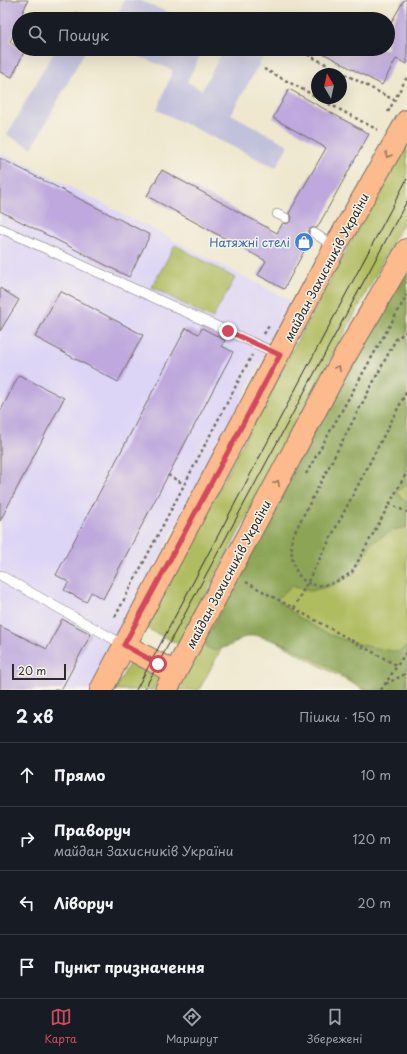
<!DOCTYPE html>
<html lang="uk">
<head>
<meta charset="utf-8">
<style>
	body { margin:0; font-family:"Playpen Sans",sans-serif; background:#242831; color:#f1f3f6 }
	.compass { position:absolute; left:311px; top:68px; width:36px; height:36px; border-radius:50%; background:#171b24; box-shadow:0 4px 16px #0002; rotate:351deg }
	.scale { position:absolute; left:12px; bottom:10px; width:54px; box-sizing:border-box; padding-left:4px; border:2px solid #2b2b2b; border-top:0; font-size:11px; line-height:14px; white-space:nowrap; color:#2b2b2b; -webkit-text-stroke:3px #f7f3e8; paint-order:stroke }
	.stop { position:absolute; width:12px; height:12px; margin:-9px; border:3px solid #d1495b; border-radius:50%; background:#fff }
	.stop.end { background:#d1495b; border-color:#fff; box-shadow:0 1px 4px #0008 }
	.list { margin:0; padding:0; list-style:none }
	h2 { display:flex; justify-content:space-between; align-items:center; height:52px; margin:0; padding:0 16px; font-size:17px }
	h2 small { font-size:13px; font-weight:400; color:#9ea1a6 }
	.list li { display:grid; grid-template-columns:26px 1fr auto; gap:12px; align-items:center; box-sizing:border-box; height:64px; padding:0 16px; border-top:1px solid #363941 }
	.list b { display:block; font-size:15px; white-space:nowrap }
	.list p { margin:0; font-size:13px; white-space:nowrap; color:#9ea1a6 }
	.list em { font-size:13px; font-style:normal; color:#9ea1a6 }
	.icon { flex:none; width:22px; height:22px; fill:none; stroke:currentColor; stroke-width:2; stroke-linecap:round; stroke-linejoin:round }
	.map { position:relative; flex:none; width:407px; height:690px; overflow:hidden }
	.search { position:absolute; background:#171b24; box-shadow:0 4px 16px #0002; left:12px; right:12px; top:12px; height:44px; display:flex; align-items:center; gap:10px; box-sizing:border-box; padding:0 14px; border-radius:22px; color:#9ea1a6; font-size:15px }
	.sheet { height:308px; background:#171b24 }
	nav { display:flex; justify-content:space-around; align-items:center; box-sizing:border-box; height:56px; border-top:1px solid #363941; background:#171b24; font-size:11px; color:#9ea1a6 }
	nav a { display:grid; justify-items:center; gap:2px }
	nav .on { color:#d1495b }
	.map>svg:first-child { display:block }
	.built { fill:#ddd5f6 }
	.industrial { fill:#c2c1dc }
	.green { fill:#afbc5e; stroke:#6d7444 }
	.forest { fill:#8ba455; stroke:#5b6840 }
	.building { fill:#bea8dd }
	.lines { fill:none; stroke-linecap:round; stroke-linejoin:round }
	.lane-casing { stroke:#706d64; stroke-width:10 }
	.primary-casing { stroke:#706d64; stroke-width:24 }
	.path { stroke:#706d64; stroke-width:2.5; stroke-dasharray:3 3; stroke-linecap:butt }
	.lane { stroke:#fff; stroke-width:9 }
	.primary { stroke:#fcba8d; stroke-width:22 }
	.tram { stroke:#2b2b2b; stroke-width:1 }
	.oneway { stroke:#94725c }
	.route { stroke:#d1495b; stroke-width:5 }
	.labels { text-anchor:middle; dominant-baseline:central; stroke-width:3; stroke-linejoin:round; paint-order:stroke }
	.shop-label { font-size:12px; fill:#366cbe; stroke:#f7f3e8; text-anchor:end }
	.street-label { font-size:12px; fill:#2b2b2b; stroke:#f7f3e8 }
</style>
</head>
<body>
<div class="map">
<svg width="407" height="690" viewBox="0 0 407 690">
	<rect width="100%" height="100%" fill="#f7f3e8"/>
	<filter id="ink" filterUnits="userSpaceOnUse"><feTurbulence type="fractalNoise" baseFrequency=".025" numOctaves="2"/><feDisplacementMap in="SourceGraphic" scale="8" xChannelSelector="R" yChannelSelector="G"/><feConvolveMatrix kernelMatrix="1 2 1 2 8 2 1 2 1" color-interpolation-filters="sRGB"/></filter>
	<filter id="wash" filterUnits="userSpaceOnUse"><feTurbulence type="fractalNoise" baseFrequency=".012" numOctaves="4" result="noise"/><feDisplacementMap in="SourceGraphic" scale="16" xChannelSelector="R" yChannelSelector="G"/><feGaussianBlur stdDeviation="0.9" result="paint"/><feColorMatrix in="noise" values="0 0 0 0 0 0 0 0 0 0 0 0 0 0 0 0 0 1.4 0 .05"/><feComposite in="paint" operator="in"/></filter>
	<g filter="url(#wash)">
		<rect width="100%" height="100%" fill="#efe8cf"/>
		<!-- built -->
		<path class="built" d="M0,153l28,12 265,137 -203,388h-90z"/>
		<!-- industrial -->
		<path class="industrial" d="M124,0h14l47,19h-69z
			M76,10l18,9h-23z
			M55,49h31l-54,99 -25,-13z
			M121,49h82l-16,33 15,8 22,-41h37l5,3 -35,62 57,31 -12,23 -119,-58 16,-40z"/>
		<!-- green -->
		<path class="green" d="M407,143v73l-228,428 -33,-16 124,-237 121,-223z
			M175,245l60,33 -23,41 -60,-32z
			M407,274v416h-43l-127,-70 -38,70h-24l177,-334z
			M130,662l29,17 -6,11h-38z"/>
		<!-- forest -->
		<path class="forest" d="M407,275v209l-11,8 11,10v25l-14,3 -22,13 -16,30 -22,12 -23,6 -19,-5 -14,13c39,36 71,45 122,53l8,-6v44h-35l-12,-2 -30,-21 -45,-23 -30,-9 -13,3 -11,7 -16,6 -9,-4v-9l30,-53 78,-152 26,-44 16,-52 36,-52z"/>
		<g id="blocks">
			<!-- building -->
			<path class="building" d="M0,0h28l-18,42 9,7 6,1 -13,27 -12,-5z
				M404,0h3v64l-11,-5 -14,26 -67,-36h73v-21z
				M289,89l80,45 -52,94h-5l-3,2 -1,5 3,3 -27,51 -26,-14 8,-14 -119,-65 15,-26 115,63 6,-10 4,1 4,-3 1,-4 -3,-4 37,-65 -53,-30z
				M0,158l150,77 -21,42 -129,-66z
				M0,288l19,12 -19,31z
				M60,291l83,44 -25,47 -83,-45z
				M186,328l13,6 3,-6 23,12 -3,6 11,6 -130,247 -12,-7 -5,10 -22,-12 5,-8 -13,-7z
				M19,375l45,23 -64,123v-109z
				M62,619l29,15 -30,56h-61v-64l47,23z"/>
		</g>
	</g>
	<g filter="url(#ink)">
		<use href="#blocks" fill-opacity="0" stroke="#706d64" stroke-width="1"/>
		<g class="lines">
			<!-- lane casing -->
			<g class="lane-casing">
				<path id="lane" d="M277,214l9,4
					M0,228l278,126
					M314,233l21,14
					M0,575l124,70"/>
			</g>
			<!-- primary casing -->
			<g class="primary-casing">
				<path id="primary" d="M124,645l51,28
					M101,690l234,-443 72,-126
					M166,690l172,-322 69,-118"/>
			</g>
			<!-- path -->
			<path class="path" d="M297,49l97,51
				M264,69l53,28
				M318,98l60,32
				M388,112l19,-35
				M407,331l-11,8 -104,198c-5,45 22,63 60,35l55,-100
				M264,334l6,-10
				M306,474l101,-179
				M168,475l16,9
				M389,504l18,8
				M246,582l152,84
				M294,608l113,-217
				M115,617l137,-262
				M386,684l21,-11
				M381,690l26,-39"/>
			<!-- lane -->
			<use href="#lane" class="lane"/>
			<!-- primary -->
			<use href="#primary" class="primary"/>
			<!-- tram -->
			<path class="tram" d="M136,690l271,-511
				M144,690l263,-489"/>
		</g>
		<!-- one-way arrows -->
		<defs><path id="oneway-chevron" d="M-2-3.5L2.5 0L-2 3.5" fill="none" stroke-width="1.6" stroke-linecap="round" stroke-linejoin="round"/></defs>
		<g class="oneway">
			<use href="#oneway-chevron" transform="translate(388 155) rotate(120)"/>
			<use href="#oneway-chevron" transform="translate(338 368) rotate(-61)"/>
			<use href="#oneway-chevron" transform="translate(277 483) rotate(-62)"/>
		</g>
	</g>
	<g class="lines" filter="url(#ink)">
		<!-- route -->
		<path class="route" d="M158,664l-34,-19 156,-290 -52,-24"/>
	</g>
	<!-- icons -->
	<defs>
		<g id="shop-disc" transform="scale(1)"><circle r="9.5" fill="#3f7fe0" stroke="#f7f3e8"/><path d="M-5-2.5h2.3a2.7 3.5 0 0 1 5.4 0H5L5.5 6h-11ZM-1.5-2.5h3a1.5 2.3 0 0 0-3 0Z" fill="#fff"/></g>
	</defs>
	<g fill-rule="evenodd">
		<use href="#shop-disc" x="304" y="242"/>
	</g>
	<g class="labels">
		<!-- shop labels -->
		<g class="shop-label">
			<text x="290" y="242">Натяжні стелі</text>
		</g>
		<!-- street labels -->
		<g class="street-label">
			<text transform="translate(326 267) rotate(-62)">майдан Захисників України</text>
			<text transform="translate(228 574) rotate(-62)">майдан Захисників України</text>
		</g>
	</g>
</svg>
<svg class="compass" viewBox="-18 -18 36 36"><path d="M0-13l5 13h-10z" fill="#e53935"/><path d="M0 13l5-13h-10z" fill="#9ea1a6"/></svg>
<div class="scale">20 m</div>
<div class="stop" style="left:158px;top:664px"></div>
<div class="stop end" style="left:228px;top:331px"></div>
<div class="search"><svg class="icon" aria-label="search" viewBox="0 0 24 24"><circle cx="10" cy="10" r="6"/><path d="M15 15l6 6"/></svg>Пошук</div>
</div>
<section class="sheet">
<h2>2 хв<small>Пішки · 150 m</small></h2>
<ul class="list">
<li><svg class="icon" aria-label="ahead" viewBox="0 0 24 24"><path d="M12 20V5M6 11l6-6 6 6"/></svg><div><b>Прямо</b></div><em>10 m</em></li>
<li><svg class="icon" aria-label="right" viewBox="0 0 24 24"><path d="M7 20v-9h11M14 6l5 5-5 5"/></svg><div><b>Праворуч</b><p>майдан Захисників України</p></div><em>120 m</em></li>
<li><svg class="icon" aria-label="left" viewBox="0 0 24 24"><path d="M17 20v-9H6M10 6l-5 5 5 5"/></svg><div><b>Ліворуч</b></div><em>20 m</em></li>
<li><svg class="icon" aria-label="arrive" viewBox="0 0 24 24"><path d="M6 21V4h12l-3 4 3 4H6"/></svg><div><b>Пункт призначення</b></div></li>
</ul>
</section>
<nav>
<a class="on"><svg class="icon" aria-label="map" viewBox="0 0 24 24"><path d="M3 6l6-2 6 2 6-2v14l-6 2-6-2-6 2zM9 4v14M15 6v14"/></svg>Карта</a>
<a><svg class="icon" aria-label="directions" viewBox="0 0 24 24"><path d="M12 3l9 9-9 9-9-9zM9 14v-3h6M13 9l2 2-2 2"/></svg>Маршрут</a>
<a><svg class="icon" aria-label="saved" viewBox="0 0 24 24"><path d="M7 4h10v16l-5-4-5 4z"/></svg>Збережені</a>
</nav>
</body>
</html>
